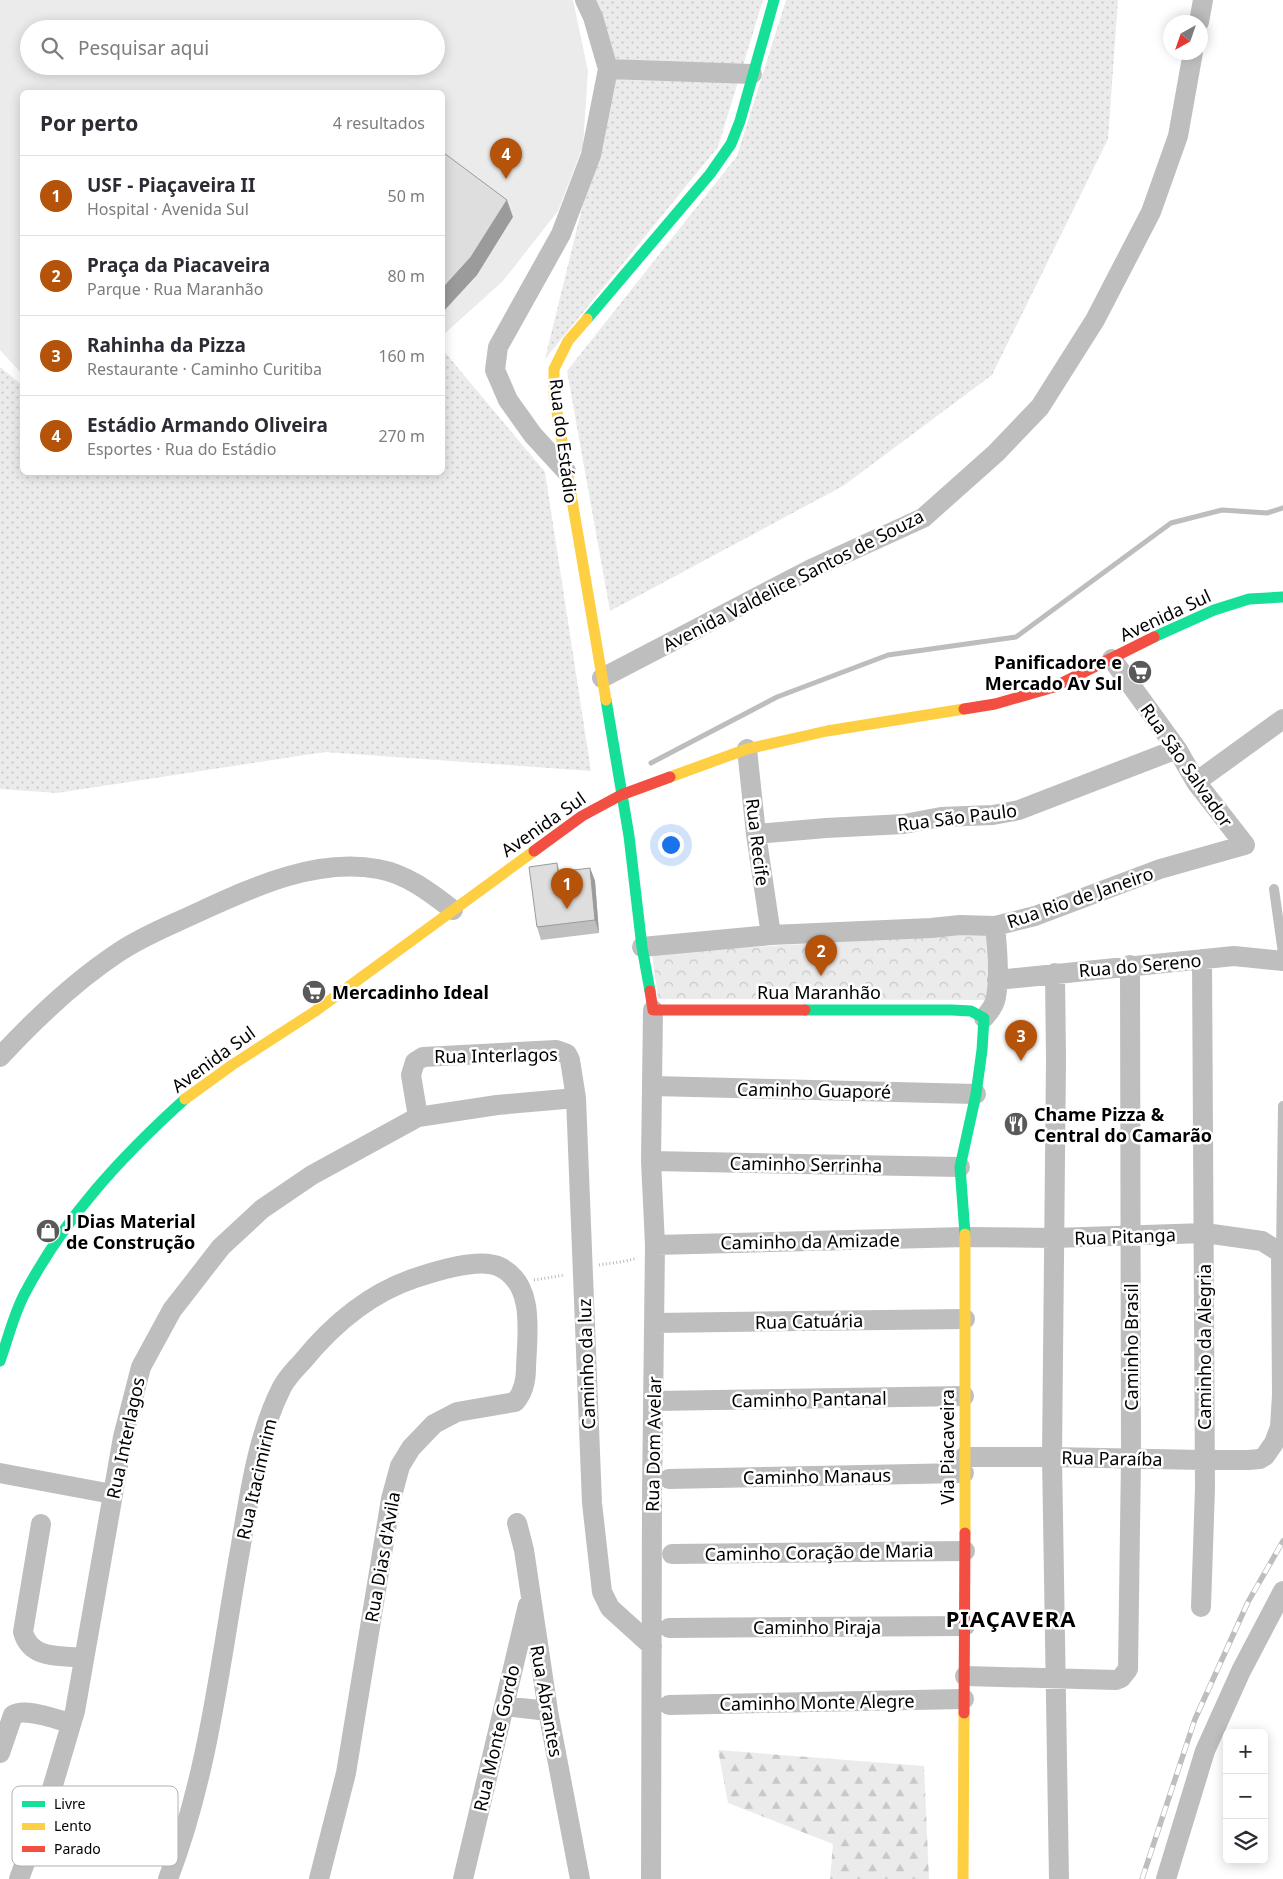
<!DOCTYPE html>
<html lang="pt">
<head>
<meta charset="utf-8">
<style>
	body { margin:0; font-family:"Noto Sans",sans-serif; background:#f7f7f7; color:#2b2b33 }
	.controls { position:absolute; right:15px; bottom:15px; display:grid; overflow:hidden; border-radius:8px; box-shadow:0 2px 12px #0003 }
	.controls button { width:45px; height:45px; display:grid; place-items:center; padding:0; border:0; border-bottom:1px solid #e1e1e2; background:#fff; color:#2b2b33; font:25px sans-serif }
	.compass { position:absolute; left:1163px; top:15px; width:45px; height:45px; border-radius:50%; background:#fff; box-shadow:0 2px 12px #0003; rotate:220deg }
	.you { position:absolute; left:670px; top:844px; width:18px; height:18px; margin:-12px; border:4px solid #fff; border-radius:50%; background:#1a73e8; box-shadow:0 0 0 8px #1a73e833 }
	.badge { display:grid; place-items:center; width:32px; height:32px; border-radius:50%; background:#b45309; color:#fff; font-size:16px; font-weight:700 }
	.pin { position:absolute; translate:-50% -41px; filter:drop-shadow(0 1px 2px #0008) }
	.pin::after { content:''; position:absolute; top:26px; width:18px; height:15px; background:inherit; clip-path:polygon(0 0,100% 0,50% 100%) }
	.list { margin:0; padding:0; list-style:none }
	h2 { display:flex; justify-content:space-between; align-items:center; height:65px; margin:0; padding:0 20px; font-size:21px }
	h2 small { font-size:16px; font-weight:400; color:#7c7c81 }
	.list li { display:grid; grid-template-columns:32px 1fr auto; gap:15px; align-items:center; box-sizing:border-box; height:80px; padding:0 20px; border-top:1px solid #e1e1e2 }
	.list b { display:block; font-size:19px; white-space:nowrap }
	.list p { margin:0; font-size:16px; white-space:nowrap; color:#7c7c81 }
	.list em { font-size:16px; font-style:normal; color:#7c7c81 }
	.icon { flex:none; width:28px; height:28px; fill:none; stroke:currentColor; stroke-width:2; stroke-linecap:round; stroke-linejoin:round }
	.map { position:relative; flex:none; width:1283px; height:1879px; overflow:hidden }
	.search { position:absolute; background:#fff; box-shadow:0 2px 12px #0003; left:20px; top:20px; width:425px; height:55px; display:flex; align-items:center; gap:12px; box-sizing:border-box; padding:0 18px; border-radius:28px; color:#7c7c81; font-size:19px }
	.panel { position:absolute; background:#fff; box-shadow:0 2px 12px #0003; left:20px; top:90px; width:425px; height:385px; border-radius:8px }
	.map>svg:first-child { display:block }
	.grass { fill:url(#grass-dots) }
	.forest { fill:url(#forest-firs) }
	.park { fill:url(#park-crowns) }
	.pitch { fill:#ebebeb; fill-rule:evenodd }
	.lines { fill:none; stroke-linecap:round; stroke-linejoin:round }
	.stream { stroke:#bdbdbd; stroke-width:5 }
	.path { stroke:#b9b9b9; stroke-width:3; stroke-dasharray:1 2.5; stroke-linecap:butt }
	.lane { stroke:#bebebe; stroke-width:10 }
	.street { stroke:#bebebe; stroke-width:20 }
	.fast { stroke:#16e098; stroke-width:11 }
	.slow { stroke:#ffcf43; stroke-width:11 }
	.jam { stroke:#f24e42; stroke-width:11 }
	.rail-casing { stroke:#bebebe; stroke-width:5.5 }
	.rail { stroke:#fff; stroke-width:4; stroke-dasharray:11; stroke-linecap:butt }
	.wall { fill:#bfbfbf }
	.shaded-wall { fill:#9b9b9b }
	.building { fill:#dedede; stroke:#9b9b9b }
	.labels { text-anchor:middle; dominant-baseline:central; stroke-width:5; stroke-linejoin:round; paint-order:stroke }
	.street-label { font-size:18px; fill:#000; stroke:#fff }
	.poi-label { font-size:18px; font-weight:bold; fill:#000; stroke:#fff; text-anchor:start }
	.district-label { font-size:22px; font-weight:bold; letter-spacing:1px; fill:#000; stroke:#fff }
	.key { fill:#fff; stroke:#b2b2b2; stroke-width:1 }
	.key-label { font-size:14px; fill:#000 }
</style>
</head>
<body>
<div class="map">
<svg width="1283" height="1879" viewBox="0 0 1283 1879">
	<defs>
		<pattern id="grass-dots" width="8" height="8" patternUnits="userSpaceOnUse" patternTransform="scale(1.25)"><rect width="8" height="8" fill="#ebebeb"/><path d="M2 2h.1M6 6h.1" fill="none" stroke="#c8c8c8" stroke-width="1.8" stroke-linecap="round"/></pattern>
		<pattern id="forest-firs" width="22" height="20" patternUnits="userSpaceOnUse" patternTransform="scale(1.25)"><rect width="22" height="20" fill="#ebebeb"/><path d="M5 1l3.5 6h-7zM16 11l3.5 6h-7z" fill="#c8c8c8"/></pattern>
		<pattern id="park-crowns" width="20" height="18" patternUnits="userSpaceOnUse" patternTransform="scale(1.25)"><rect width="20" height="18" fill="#ebebeb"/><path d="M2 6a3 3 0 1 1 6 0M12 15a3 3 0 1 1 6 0" fill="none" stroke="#c8c8c8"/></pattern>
	</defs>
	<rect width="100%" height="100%" fill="#fff"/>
	<!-- grass -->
	<path class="grass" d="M589,0h174l-45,147 -173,212 72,-294z
		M786,0h332l-10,139 -116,236 -149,111 -233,125 -43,-240 170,-215z
		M443,350l102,122 46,299 -266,-19 -268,41 -57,-4v-422l22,18v87h420z"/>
	<!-- forest -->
	<path class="forest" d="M718,1750l206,16 5,113h-99l3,-35 -105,-41z"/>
	<!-- park -->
	<path class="park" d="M986,933l3,67 -331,-1 -6,-46z"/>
	<!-- pitch -->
	<path class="pitch" d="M0,0h573l15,71 -5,75 -25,65 -55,70 -60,54 -1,-243h-420v282l-22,-24zM29,29h407v37h-407z"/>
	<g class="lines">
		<!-- stream -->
		<path class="stream" d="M651,763l126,-66 111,-42 128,-18 155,-114 51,-13 45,3 16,-5"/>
		<!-- path -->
		<path class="path" d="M599,1265l27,-4 11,-3
			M534,1280l31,-5"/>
		<!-- lane -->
		<path class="lane" d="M1274,889l9,64
			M1281,1253l2,-147"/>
		<!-- street -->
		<path class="street" d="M585,0l8,17 15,52
			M1199,22l4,-22
			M566,471l-33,-36 -25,-35 -13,-30 3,-23 63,-113 30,-79 17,-86 144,5
			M602,678l209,-109 112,-51 73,-65 44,-46 55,-87 56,-108 27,-76 15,-84
			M747,749l9,85 15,101
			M1196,782l87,-63
			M756,834l70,-6 78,-4 37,-7 52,-2 26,-5 158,-61
			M642,947l129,-12 160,-7 29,-3 35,1 40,-10 125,-47 85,-24 -49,-63 -19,-33 -65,-90
			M1055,973l1,86 -4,398 7,422
			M997,980l237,-24 49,5
			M984,1018c4,-5 9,-10 11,-17 5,-17 2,-56 0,-75
			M0,1057c36,-39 75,-76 119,-105 22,-15 47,-25 71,-36 57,-26 123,-59 188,-47 29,5 53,24 75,41
			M653,1086l323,8
			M418,1117l-7,-42 4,-13 8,-5 133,-7 11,4 3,6 6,38 16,405 10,89 8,16 42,38
			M651,1161l309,6
			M655,1245l310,-8 89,1 151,-5 57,8 19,12 1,142 -2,32 -6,16 -9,13 -5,3 -12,1h-45l-151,-3h-88
			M654,1323l311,-4
			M654,1401l310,-5
			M0,1473l112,21
			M669,1479l295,-6
			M517,1523l7,27 24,161 32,168
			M41,1524l-18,108c8,28 36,23 61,26
			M672,1554l293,-3
			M1201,1607l4,-119 -3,-529
			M669,1628l296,-2
			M965,1676l151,4 5,-2 7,-9 3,-210 -1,-494
			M669,1705l295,-6
			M504,1706l44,5
			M0,1753l13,-38c13,-8 44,5 58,8
			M19,1879l32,-87 24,-81 48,-274 18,-70 31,-57 49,-63 41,-38 50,-34 106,-58 79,-12 79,-7
			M168,1879c40,-103 52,-215 71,-323 10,-57 17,-118 43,-169 5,-9 13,-18 20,-25 30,-37 68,-69 113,-84 21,-7 65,-21 85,-11 36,18 27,68 26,101 0,13 -2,24 -11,34l-58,10 -23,12 -23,24 -11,18 -9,33 -45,274 -27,106
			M463,1879l65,-274
			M651,1879l1,-385 3,-249 -4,-84 2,-151
			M1166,1879l39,-128 36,-80 42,-80"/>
		<!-- fast -->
		<path class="fast" d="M587,319l123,-145 21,-30 9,-23 34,-121
			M1154,637l60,-27 35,-11 34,-2
			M606,700l23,136 13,111 8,44
			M805,1010h147l19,1 13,7 -2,32 -6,44 -16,73 5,67
			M0,1361c8,-22 14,-48 25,-68 40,-76 97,-137 160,-194"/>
		<!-- slow -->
		<path class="slow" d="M587,319l-19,22 -14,28v25l52,306
			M670,777l77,-28 80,-18 137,-22
			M185,1099l47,-34 82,-53 220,-161
			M965,1234v299
			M963,1879l1,-166"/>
		<!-- jam -->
		<path class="jam" d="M964,709l31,-5 59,-17 100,-50
			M534,851l48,-35 39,-21 49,-18
			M650,991l3,19h152
			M964,1713l1,-180"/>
		<!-- rail casing -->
		<g class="rail-casing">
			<path id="rail" d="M1142,1879l53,-160 53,-117 35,-61"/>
		</g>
		<!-- rail -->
		<use href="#rail" class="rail"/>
	</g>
	<!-- wall -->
	<path class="wall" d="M557,863l3,9 30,-4 5,13 4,52 -58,7 -4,-13z"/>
	<!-- shaded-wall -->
	<path class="shaded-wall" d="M507,200l6,17 -36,58 -35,38v-24z
		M590,868l5,13 4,52 -4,-13z"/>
	<!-- building -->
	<path class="building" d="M444,153l63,47 -36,57 -29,32v-133z
		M557,863l1,9 32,-4 5,52 -58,7 -8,-60z"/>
	<!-- icons -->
	<defs>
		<g id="supermarket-disc" transform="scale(1.25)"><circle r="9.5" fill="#595959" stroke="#fff"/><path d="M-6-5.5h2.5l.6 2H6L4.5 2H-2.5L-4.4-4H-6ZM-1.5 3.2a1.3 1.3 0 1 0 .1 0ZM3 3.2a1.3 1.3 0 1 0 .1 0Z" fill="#fff"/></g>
		<g id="restaurant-disc" transform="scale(1.25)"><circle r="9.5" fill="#595959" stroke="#fff"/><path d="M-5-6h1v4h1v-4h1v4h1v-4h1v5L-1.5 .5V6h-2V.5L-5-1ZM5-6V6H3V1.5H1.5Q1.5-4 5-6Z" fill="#fff"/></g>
		<g id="shop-disc" transform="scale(1.25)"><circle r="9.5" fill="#595959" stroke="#fff"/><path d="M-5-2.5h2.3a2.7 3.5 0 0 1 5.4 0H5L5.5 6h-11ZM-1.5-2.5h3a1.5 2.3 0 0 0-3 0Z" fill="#fff"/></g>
	</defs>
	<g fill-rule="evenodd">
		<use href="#supermarket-disc" x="1140" y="672"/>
		<use href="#supermarket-disc" x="314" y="992"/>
		<use href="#restaurant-disc" x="1016" y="1124"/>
		<use href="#shop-disc" x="48" y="1231"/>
	</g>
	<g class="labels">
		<!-- street labels -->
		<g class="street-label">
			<text transform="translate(564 441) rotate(83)">Rua do Estádio</text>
			<text transform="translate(793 580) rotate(-27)">Avenida Valdelice Santos de Souza</text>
			<text transform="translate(1165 615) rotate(-25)">Avenida Sul</text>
			<text transform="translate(1187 765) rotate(55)">Rua São Salvador</text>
			<text transform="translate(957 817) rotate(-7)">Rua São Paulo</text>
			<text transform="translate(543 824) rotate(-35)">Avenida Sul</text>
			<text transform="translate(758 842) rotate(83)">Rua Recife</text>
			<text transform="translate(1080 897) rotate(-19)">Rua Rio de Janeiro</text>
			<text transform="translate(1140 965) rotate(-5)">Rua do Sereno</text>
			<text x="819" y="992">Rua Maranhão</text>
			<text transform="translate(496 1055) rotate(-1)">Rua Interlagos</text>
			<text transform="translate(213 1059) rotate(-36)">Avenida Sul</text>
			<text transform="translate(814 1090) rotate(1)">Caminho Guaporé</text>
			<text transform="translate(806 1164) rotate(1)">Caminho Serrinha</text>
			<text transform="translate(1125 1236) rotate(-2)">Rua Pitanga</text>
			<text transform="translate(810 1241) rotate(-1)">Caminho da Amizade</text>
			<text transform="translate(809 1321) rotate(-1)">Rua Catuária</text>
			<text transform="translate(1131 1347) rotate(-90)">Caminho Brasil</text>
			<text transform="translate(1204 1347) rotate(-90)">Caminho da Alegria</text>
			<text transform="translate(586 1364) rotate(-92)">Caminho da luz</text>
			<text transform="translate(809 1399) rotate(-1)">Caminho Pantanal</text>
			<text transform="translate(125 1438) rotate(-78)">Rua Interlagos</text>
			<text transform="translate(653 1444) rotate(-89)">Rua Dom Avelar</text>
			<text transform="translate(947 1447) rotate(-90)">Via Piacaveira</text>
			<text transform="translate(1112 1458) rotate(1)">Rua Paraíba</text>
			<text transform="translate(817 1476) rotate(-1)">Caminho Manaus</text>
			<text transform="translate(256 1479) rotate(-77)">Rua Itacimirim</text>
			<text transform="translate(819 1552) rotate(-1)">Caminho Coração de Maria</text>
			<text transform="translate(382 1557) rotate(-80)">Rua Dias d'Avila</text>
			<text x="817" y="1627">Caminho Piraja</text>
			<text transform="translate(547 1701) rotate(80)">Rua Abrantes</text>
			<text transform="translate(817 1702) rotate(-1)">Caminho Monte Alegre</text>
			<text transform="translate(496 1738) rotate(-77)">Rua Monte Gordo</text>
		</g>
		<!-- poi labels -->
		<g class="poi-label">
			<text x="1122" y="662" text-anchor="end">Panificadore e<tspan x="1122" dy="21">Mercado Av Sul</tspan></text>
			<text x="332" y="992">Mercadinho Ideal</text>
			<text x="1034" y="1114">Chame Pizza &amp;<tspan x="1034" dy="21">Central do Camarão</tspan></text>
			<text x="66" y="1221">J Dias Material<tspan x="66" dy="21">de Construção</tspan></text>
		</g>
		<!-- district labels -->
		<g class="district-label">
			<text x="1011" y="1618">PIAÇAVERA</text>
		</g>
	</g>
	<!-- legend -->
	<rect x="12" y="1786" width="166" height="80" rx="8" class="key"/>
	<rect x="22" y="1801" width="23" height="6" fill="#16e098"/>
	<rect x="22" y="1823" width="23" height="7" fill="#ffcf43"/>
	<rect x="22" y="1846" width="23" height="6" fill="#f24e42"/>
	<g class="key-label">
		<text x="54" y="1809">Livre</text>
		<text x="54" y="1831">Lento</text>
		<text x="54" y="1854">Parado</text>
	</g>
</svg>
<div class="controls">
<button>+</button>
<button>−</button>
<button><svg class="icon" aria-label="layers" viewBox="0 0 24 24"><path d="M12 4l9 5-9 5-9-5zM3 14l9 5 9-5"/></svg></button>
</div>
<svg class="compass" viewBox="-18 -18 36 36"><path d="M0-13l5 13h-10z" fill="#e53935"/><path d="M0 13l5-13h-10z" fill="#7c7c81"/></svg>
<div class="you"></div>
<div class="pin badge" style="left:567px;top:909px">1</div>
<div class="pin badge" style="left:821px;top:976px">2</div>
<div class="pin badge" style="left:1021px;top:1061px">3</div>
<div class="pin badge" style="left:506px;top:179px">4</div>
<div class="search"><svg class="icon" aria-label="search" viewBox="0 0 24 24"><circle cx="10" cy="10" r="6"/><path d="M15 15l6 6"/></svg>Pesquisar aqui</div>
<section class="panel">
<h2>Por perto<small>4 resultados</small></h2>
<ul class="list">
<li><span class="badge">1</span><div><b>USF - Piaçaveira II</b><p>Hospital · Avenida Sul</p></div><em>50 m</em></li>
<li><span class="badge">2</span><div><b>Praça da Piacaveira</b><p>Parque · Rua Maranhão</p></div><em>80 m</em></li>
<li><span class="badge">3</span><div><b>Rahinha da Pizza</b><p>Restaurante · Caminho Curitiba</p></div><em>160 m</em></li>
<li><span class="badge">4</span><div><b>Estádio Armando Oliveira</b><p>Esportes · Rua do Estádio</p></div><em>270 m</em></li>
</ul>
</section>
</div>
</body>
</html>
